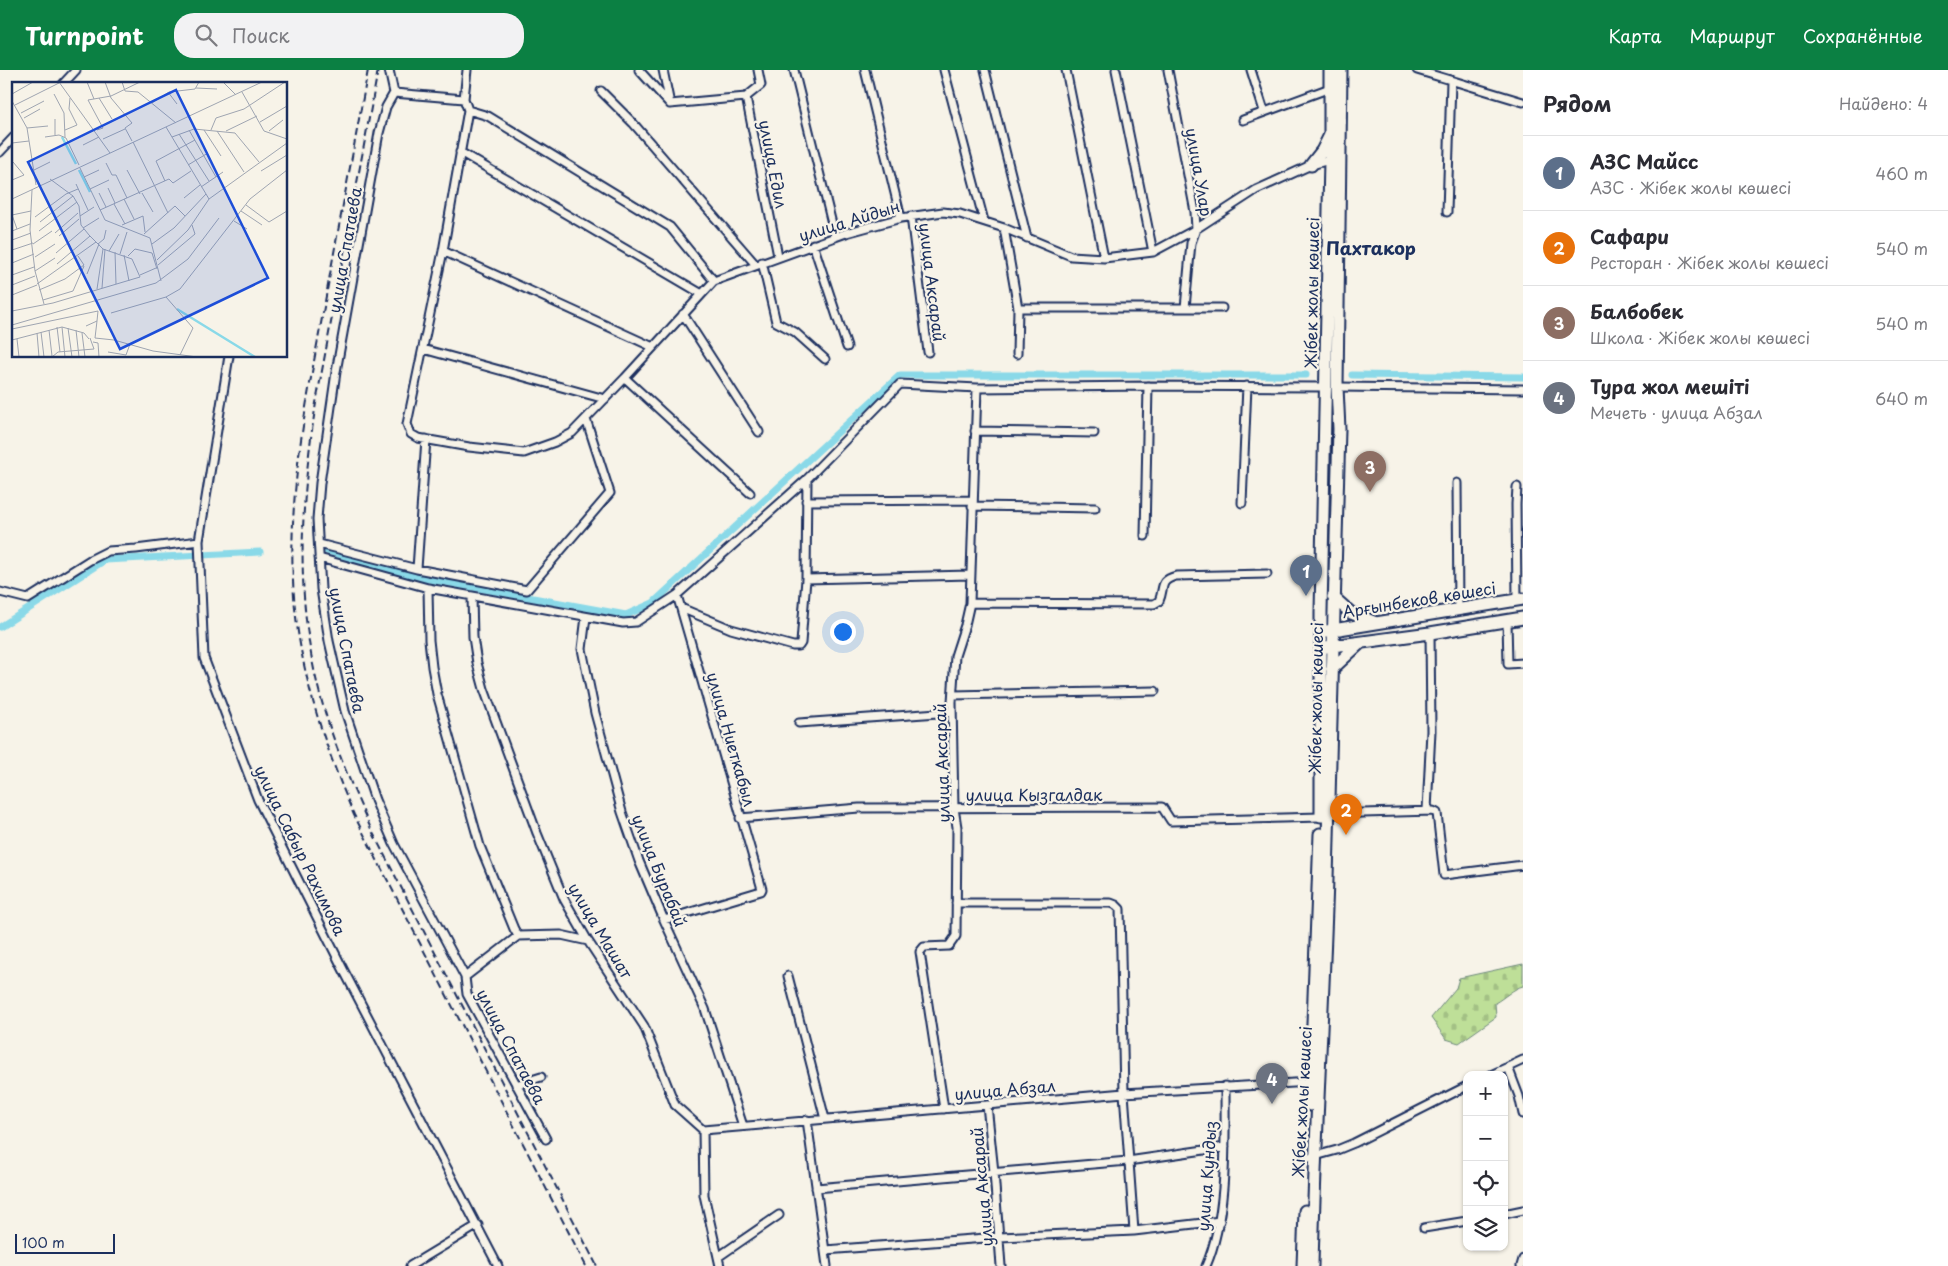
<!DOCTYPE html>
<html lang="ru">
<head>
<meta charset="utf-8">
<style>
	body { margin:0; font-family:"Playpen Sans",sans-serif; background:#f2f2f3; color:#2b2b33 }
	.controls { position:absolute; right:15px; bottom:15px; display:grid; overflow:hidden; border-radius:10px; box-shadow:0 1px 4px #0004 }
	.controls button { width:45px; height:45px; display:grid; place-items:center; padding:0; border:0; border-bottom:1px solid #e1e1e2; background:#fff; color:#2b2b33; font:25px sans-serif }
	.scale { position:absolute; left:15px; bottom:12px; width:100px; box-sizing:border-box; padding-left:5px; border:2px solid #1b2f5e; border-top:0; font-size:14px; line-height:18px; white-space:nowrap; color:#1b2f5e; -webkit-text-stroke:4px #f7f3e8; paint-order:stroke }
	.you { position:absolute; left:842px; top:561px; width:18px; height:18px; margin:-12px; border:4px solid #fff; border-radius:50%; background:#1a73e8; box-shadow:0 0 0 8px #1a73e833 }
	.badge { display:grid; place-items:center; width:32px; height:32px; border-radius:50%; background:#0b8043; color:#fff; font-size:16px; font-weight:700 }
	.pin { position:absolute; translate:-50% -41px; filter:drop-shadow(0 1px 2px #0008) }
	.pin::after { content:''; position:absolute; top:26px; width:18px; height:15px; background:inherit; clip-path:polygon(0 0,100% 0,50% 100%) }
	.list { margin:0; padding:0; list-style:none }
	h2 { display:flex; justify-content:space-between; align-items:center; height:65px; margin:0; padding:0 20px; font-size:21px }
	h2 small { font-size:16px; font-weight:400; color:#7c7c81 }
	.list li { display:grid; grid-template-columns:32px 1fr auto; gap:15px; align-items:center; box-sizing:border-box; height:75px; padding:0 20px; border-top:1px solid #e1e1e2 }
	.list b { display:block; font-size:19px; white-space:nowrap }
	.list p { margin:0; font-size:16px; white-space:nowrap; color:#7c7c81 }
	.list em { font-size:16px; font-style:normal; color:#7c7c81 }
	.icon { flex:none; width:28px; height:28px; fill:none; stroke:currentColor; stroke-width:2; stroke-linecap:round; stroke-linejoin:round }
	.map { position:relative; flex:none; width:1523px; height:1196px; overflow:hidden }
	header { display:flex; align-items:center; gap:30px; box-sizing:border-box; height:70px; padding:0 25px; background:#0b8043; color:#fff }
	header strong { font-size:24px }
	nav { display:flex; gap:28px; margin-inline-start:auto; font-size:18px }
	.search { width:350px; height:45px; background:#f2f2f3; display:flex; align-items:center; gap:12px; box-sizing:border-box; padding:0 18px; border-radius:20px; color:#7c7c81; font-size:19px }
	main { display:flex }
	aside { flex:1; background:#fff }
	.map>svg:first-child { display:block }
	.cemetery { fill:url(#cemetery-stones); stroke:#6c877b }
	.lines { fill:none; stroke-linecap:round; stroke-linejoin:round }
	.canal { stroke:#8ad9e8; stroke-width:7 }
	.street-casing { stroke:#1b2f5e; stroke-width:11 }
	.primary-casing { stroke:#1b2f5e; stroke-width:15 }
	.street { stroke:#f7f3e8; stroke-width:7 }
	.primary { stroke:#f7f3e8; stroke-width:11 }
	.rail { stroke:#1b2f5e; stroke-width:2; stroke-dasharray:8 4; stroke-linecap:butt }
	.labels { text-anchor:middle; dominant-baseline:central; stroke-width:4.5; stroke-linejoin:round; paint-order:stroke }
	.street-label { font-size:16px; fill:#1b2f5e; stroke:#f7f3e8 }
	.neighbourhood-label { font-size:18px; font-weight:bold; fill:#1b2f5e; stroke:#f7f3e8 }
	.inset-river { fill:none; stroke:#8ad9e8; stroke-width:2.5 }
	.inset-road { fill:none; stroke:#9fa5b1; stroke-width:1 }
	.view { fill:#1d4ed8; fill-opacity:0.15; stroke:#1d4ed8; stroke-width:2.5 }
	.inset-edge { fill:none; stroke:#1b2f5e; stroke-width:2.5 }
</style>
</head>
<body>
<header>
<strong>Turnpoint</strong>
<div class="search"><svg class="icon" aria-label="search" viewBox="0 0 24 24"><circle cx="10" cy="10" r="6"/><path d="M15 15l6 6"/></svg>Поиск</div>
<nav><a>Карта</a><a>Маршрут</a><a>Сохранённые</a></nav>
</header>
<main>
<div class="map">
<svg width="1523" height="1196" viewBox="0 0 1523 1196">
	<defs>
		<pattern id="cemetery-stones" width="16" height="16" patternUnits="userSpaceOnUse" patternTransform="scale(1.25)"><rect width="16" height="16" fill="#bedf98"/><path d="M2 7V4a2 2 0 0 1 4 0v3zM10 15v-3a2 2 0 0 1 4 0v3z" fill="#a3c085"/></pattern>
	</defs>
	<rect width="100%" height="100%" fill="#f7f3e8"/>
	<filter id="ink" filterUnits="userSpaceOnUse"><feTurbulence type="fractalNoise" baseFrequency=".02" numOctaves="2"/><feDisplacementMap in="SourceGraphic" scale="10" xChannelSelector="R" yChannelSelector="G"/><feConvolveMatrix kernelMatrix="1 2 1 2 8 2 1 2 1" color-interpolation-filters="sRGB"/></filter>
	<g filter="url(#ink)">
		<!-- cemetery -->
		<path class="cemetery" d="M1523,894v22c-9,2 -19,12 -28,17l1,14 -37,26 -13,-4 -15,-21 25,-30 3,-10z"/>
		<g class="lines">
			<!-- canal -->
			<path class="canal" d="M1352,305l171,2
				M327,481l85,25 214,39 27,-12 247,-228h406
				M0,557l105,-67 155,-8"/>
			<!-- street casing -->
			<g class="street-casing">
				<path id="street" d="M389,0l5,23 -8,14 -7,26 -43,239 -16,111 -3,36 4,70 8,52 16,70 30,89 19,44 71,133 2,17 79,145
					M467,0l-3,29 4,11 -25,141 -36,173 4,10 7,4 51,9 55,6 31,-11 17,-9 53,-55 89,-97 132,-48 55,-15 42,-6 17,2 44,14 67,28 33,2 49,-6 43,-23 60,-39 55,-25 22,-6
					M639,0l30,33
					M663,0l7,34 76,-7
					M758,0l3,15 -15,12 32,159
					M794,0l41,166
					M865,0l36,148
					M944,0l40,151
					M985,0l42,168
					M1066,0l38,188
					M1116,0l37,182
					M1168,0l27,142 1,17 -5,14 -6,65
					M1251,0l13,41
					M1417,0l106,32
					M63,14l13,-14
					M601,21l32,32 123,142
					M394,23l70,6
					M468,40l20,6 182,111 44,54
					M1243,50l87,-32
					M0,82l14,-15
					M460,82l242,142
					M1447,142l4,-131
					M911,146l17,136
					M1004,158l14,80 -1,46
					M813,174l34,103
					M443,181l210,96
					M762,192l14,60 19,10 30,27
					M1018,238h204
					M683,244l76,118
					M423,279l182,50
					M229,286l-30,185 5,117 54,142 85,169 155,297
					M625,308l125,115
					M1337,317l186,2
					M975,361l119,2
					M1457,413l1,126
					M1517,417l-1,17 1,96
					M806,431l167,-1
					M1242,433l5,-117
					M972,436l123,2
					M1145,466l3,-150
					M319,474l98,25 110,21 83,-97 -24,-74
					M319,488l109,30 195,35 13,-1 41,-27 130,-116 93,-95 77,4 171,-2 177,1
					M417,499l9,-130
					M806,509l164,-4
					M428,518l1,52 3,27 5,27 43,152 34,83 4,7 43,-1 27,6
					M0,522l28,7 62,-39 18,-9 28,-2 63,-8
					M472,527l1,40 4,26 7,26 53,144 27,66 24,42 56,85 31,79 28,25 1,65 16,71
					M970,533l184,1 5,-3c6,-13 -1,-20 17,-25l91,-2
					M681,538l50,21 62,17h6l2,-3 5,-64 1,-100
					M586,547l-4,32 13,64 27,99 17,49 25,59 41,89 38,117
					M1507,551l1,43 15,-1
					M953,625l202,-4
					M799,653l153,-11
					M1427,740l4,-79 -1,-98
					M1328,744l105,-3 4,2 7,62 79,-10
					M740,748l119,-10 303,-1 9,14 150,-4
					M956,833h155l5,2 4,4 4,184 10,138
					M664,850l97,-29 1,-2 -85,-294
					M788,906l37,143
					M465,907l53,-41
					M1508,997l11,29 4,18
					M1491,1005l32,-15
					M516,1015l25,-8
					M987,1035l7,67 7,94
					M944,1039l-24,-157 4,-5 25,-1 7,-10 1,-109 -3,-19 -2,-106 3,-46 10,-31 5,-22 7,-215
					M807,1050l20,146
					M703,1060l421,-37 187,-11
					M1308,1088l29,-8 17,-7 113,-57
					M816,1118l312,-27 97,-14
					M1504,1144l19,-4
					M1424,1158l43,-7
					M825,1180l174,-13 135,-6 86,-10
					M718,1187l61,-42
					M410,1196l68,-41
					M1206,1196c22,-50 19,-125 19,-180
					M1521,1196l2,-7"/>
			</g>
			<!-- primary casing -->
			<g class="primary-casing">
				<path id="primary" d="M1311,95l11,-14 7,-14
					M1333,527l18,16 23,9
					M1327,561l196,-32
					M1325,577l105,-14 93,-15
					M1332,599l28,-26
					M1321,746v-204l9,-453v-89
					M1310,1035l10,-271
					M1303,1196l2,-55
					M1312,1196c3,-129 11,-258 15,-387 4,-150 7,-300 12,-450l-2,-42 4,-317"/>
			</g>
			<!-- street -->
			<use href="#street" class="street"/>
			<!-- primary -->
			<use href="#primary" class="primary"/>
			<!-- rail -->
			<path class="rail" d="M368,0c-15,83 -31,165 -46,248 -19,102 -39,203 -25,307 9,66 31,129 57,190l232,451
				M378,0l-62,333c-14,90 -21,181 -1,271 12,55 34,106 57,157l225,435"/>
		</g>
	</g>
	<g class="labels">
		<!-- street labels -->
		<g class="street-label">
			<text transform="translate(774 94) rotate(79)">улица Едил</text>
			<text transform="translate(1200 102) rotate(80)">улица Улар</text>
			<text transform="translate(849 150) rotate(-17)">улица Айдын</text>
			<text transform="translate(344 180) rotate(-80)">улица Спатаева</text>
			<text transform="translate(933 212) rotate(83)">улица Аксарай</text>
			<text transform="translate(1311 223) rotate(-89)">Жібек жолы көшесі</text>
			<text transform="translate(1419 529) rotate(-9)">Арғынбеков көшесі</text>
			<text transform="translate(348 580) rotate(79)">улица Спатаева</text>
			<text transform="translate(1315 628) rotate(-89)">Жібек жолы көшесі</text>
			<text transform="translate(732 669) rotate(74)">улица Ниеткабыл</text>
			<text transform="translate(941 693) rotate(-92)">улица Аксарай</text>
			<text x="1034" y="724">улица Кызгалдак</text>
			<text transform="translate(301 780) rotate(64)">улица Сабыр Рахимова</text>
			<text transform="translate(660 800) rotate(68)">улица Бурабай</text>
			<text transform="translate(601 860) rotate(59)">улица Машат</text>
			<text transform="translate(512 976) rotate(62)">улица Спатаева</text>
			<text transform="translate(1005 1019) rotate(-5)">улица Абзал</text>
			<text transform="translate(1301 1032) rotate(-87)">Жібек жолы көшесі</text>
			<text transform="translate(1206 1106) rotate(-86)">улица Кундыз</text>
			<text transform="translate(981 1117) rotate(-95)">улица Аксарай</text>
		</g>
		<!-- neighbourhood labels -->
		<g class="neighbourhood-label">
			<text x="1371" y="177">Пахтакор</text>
		</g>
	</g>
	<!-- overview -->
	<g transform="translate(12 12)">
		<rect width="275" height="275" fill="#f7f3e8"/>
		<path class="inset-river" d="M50,55l14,27M67,88l11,22M165,227l78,48"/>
		<path class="inset-road" d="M47,0l51,71M75,0l7,17M93,0l6,16 21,25 -7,5 7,13M110,0l3,9 13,1 38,31M211,0l13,13M184,6l21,1M156,10l9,12M230,10l22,39 23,8M0,12l21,-12M42,12l10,19 1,24M87,16l13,21M0,19l15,27 9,57M140,21l17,-11 26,-3 4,-7M3,23l44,-22M9,31l23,-12M12,36l16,-9M43,37v16M248,40l27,-16M154,45l43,72M15,46l21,-2M53,48l12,-5 -8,-16 1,-11M85,48l6,-2 -15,-28 23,-4 29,-14M177,48l27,47M192,48l17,26M199,48l5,-12 28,-9 41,-27M205,49l27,41M214,49l31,-15M257,49l14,-11M167,52l30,47M33,55l14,-2 7,3 13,27M68,55l14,-7M160,55l22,-8 41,4 24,29M91,57l22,-10M121,60l35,71M0,61l17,-2M71,63l16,-8M94,81l6,12h4l11,23M176,83l20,-12M68,86l25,52 45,18 11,43M22,88l16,-8M115,88l13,24M249,89l26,-16M72,95l15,-7M0,98l12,-5 -11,-13M153,99l-9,-20 39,-21M64,102l12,26M189,105l22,-15M96,106l7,15M78,107l19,-9M20,108l-2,40 5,41 9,33M87,111l7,14M130,111l11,19M172,116l16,-13M0,117l250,-117M112,117l10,20M102,122l11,20M234,123l23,17 18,-11M88,128l69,-31 4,4 18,-12M229,129l21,14M68,134l14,-9M23,135l31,-23 12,-5M222,139l13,8M28,140l33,-26M110,143l21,-9 2,16M71,146l16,-10M5,147l-5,-14 19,-4M0,149l18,-7M27,149l38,-29M43,151l23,-20M132,152l31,-28 10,10M47,154l20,-17M0,158l19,-7M21,162l19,-13M86,162l6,-5 2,-9M140,162l22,-16 32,-34M0,168l21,-7M97,169l10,-17M103,170l1,32M44,171l28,-24M108,172l7,-22M112,173l5,26M116,174l7,-7 17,4 5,16M23,175l20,-13M145,178l31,-30 21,-31 78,-56M0,181l22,-9M45,182l33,-28M146,183l37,-31 -3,-9M23,189l20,-13M75,192l12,-30M0,193l22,-8M128,193l16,-7M25,202l59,-42M0,203l23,-9M90,206l3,-39M85,207l6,-40M27,208l26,-11 19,-14 -6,-9M0,213l25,-10M154,215l27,31 -13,27M31,218l30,-9 11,-25M0,229l41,-8 87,-26 -8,-18 -29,-10 -14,-14 -8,-10 -2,-19 -6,-10 -23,-17M99,231l55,-16 14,-8 70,-90 37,-29M85,239l-2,17 19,2 39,11 44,6M0,243l144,-42 32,-24 31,-41M45,245l3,25M50,245l3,30M56,246l4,29M0,247l86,-18 -1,10 -11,5M37,248l3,26M64,248l3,27M29,250l3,25M25,251l2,24M70,251l3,24M5,257l2,18M0,258l50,-13 22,6 5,6M81,260l5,1 1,14M96,270l18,3 4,-11M40,275l6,-5 36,-3 -4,-11"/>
		<path class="view" d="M164,8l92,188 -148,71 -92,-187z"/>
		<rect width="275" height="275" class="inset-edge"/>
	</g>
</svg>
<div class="controls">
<button>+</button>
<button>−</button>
<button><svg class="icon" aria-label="locate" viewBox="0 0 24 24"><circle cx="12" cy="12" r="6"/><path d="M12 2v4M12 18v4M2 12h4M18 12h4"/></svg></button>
<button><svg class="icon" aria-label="layers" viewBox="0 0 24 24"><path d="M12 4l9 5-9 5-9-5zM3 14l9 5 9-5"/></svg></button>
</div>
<div class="scale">100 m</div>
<div class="you"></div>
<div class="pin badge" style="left:1306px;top:526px;background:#5c6f8a">1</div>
<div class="pin badge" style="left:1346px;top:765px;background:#e8710a">2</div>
<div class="pin badge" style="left:1370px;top:422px;background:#8d6e63">3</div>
<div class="pin badge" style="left:1272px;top:1034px;background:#6b7280">4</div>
</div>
<aside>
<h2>Рядом<small>Найдено: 4</small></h2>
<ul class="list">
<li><span class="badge" style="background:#5c6f8a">1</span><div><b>АЗС Майсс</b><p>АЗС · Жібек жолы көшесі</p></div><em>460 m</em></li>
<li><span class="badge" style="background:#e8710a">2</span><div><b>Сафари</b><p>Ресторан · Жібек жолы көшесі</p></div><em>540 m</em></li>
<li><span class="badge" style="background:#8d6e63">3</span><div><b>Балбобек</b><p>Школа · Жібек жолы көшесі</p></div><em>540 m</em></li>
<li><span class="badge" style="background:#6b7280">4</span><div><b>Тура жол мешіті</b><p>Мечеть · улица Абзал</p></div><em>640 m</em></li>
</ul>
</aside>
</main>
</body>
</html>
